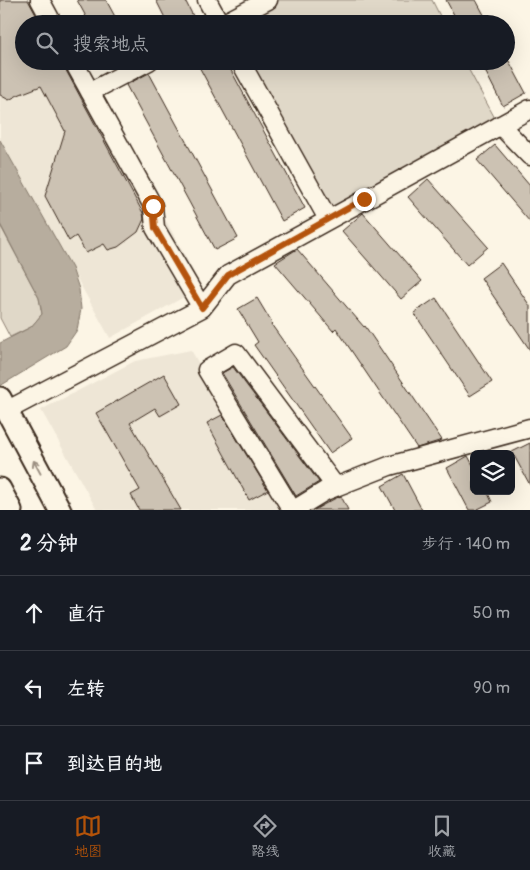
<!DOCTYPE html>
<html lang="zh">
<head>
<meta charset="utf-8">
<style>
	body { margin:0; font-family:Pangolin,"LXGW WenKai TC",sans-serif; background:#242831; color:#f1f3f6 }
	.controls { position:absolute; right:15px; bottom:15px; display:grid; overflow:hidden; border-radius:8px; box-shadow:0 5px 20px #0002 }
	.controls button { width:45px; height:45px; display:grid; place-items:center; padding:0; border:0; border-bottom:1px solid #363941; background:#171b24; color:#f1f3f6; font:25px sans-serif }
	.stop { position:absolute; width:15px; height:15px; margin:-11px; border:4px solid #b45309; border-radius:50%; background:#fff }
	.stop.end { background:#b45309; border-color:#fff; box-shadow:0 1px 5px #0008 }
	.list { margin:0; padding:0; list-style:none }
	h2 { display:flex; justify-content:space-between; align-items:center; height:65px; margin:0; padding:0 20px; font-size:21px }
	h2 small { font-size:16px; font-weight:400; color:#9ea1a6 }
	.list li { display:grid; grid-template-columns:32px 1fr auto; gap:15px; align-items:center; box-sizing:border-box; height:75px; padding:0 20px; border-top:1px solid #363941 }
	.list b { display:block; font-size:19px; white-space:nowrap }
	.list em { font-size:16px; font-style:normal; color:#9ea1a6 }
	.icon { flex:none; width:28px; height:28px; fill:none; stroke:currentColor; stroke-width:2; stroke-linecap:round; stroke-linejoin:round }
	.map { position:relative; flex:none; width:530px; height:510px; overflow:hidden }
	.search { position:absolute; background:#171b24; box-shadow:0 5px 20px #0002; left:15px; right:15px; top:15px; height:55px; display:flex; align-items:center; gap:12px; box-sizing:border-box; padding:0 18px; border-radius:28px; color:#9ea1a6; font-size:19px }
	.sheet { height:290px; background:#171b24 }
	nav { display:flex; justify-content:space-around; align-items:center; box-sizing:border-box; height:70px; border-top:1px solid #363941; background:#171b24; font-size:14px; color:#9ea1a6 }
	nav a { display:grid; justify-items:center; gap:2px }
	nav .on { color:#b45309 }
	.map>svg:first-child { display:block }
	.built { fill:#eee6d6 }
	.green { fill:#e0d8c8; stroke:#8e8173 }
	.water { fill:#b7ad9e; stroke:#85796b }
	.building { fill:#ccc2b3; stroke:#3b2a1e }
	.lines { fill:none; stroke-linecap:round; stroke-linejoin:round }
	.minor-casing { stroke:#3b2a1e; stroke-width:21 }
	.major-casing { stroke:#3b2a1e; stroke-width:25 }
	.minor { stroke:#fcf5e5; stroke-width:18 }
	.major { stroke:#fcf5e5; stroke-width:21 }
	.oneway { stroke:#9c9082 }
	.route { stroke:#b45309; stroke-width:6 }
</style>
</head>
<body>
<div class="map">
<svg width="530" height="510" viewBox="0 0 530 510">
	<rect width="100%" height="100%" fill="#fcf5e5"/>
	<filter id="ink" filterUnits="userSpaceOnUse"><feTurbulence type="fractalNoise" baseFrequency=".02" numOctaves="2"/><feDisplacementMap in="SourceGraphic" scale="10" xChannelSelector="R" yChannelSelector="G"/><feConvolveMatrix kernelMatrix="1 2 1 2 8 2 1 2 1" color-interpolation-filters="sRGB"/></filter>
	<g filter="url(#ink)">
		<!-- built -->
		<path class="built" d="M0,0h45l13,24h-34v37h55l123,226 -92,51 -110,-198z
			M191,350l92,160h-186l-56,-100 94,-49z"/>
		<!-- green -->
		<path class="green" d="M275,0h157l12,24h-213z
			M248,61h216l33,61 -169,90z
			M0,225l39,73 3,16 -11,13 -21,10 -10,-19z"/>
		<!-- water -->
		<path class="water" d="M0,140l72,128 7,21 2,20 -4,21 -11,16 -66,40v-43l31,-16 11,-13 -3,-16 -39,-74z"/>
		<!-- building -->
		<path class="building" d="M0,0h28l13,24h-17v37h37l82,152 1,6 -6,13 -20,15 -10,3 -4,-6 -18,9 -10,-17 -7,5 -24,-45 20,-65 -24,-45 -23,9 -9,5 -9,-5z
			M77,0h29l13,24h-29z
			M156,0h29l12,24h-29z
			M446,0h30l13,24h-30z
			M196,61h30l79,147 -23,13z
			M480,61h29l17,32 -23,13z
			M149,73l89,165 -23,12 -89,-165z
			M495,145l35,41v36l-53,-62z
			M428,179l60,68 -21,18 -59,-68z
			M363,213l59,68 -21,18 -59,-68z
			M297,249l67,78 1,-1 77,114 -25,8 -81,-120 -3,3 -58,-68z
			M501,263l29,43v44l-49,-72z
			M257,298l15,25 -1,1 81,114 -22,15 -76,-108 4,-3 -20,-33z
			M436,298l56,84 -22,14 -56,-83z
			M233,367l86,115 -23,14 -74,-123z
			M164,374l17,30 -21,12 -5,-8 -25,15 51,87h-42l-8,-15 9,-5 -44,-77z
			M222,415l46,75 -19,10 -42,-77z
			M530,443v42l-18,-33z
			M468,456l6,11v24h13l5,11 -16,8h-7l-22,-42z
			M403,474l19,36h-27l-13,-24z
			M341,496l7,14h-34l20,-11z"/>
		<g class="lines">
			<!-- minor casing -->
			<g class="minor-casing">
				<path id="minor" d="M40,0l13,24
					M207,0l13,24
					M222,24l46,-24
					M73,61l80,145 2,22 47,80
					M240,61l88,158
					M90,92l59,-31
					M500,125l30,31
					M6,411l196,-103 26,-33 302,-166
					M292,510l-85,-140 29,-17 100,134
					M294,510l31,-19 64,-25 141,-38"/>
			</g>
			<!-- major casing -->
			<g class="major-casing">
				<path id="major" d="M0,398l60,112
					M0,489l11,21"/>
			</g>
			<!-- minor -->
			<use href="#minor" class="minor"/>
			<!-- major -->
			<use href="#major" class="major"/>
		</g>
		<!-- one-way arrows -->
		<defs><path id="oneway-shaft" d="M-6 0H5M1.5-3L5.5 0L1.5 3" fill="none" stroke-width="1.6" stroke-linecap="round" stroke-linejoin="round" transform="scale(1.25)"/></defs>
		<use class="oneway" href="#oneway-shaft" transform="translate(37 467) rotate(-118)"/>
	</g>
	<g class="lines" filter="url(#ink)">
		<!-- route -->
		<path class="route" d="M153,206l2,22 47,80 26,-33 136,-76"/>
	</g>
</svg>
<div class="controls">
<button><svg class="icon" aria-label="layers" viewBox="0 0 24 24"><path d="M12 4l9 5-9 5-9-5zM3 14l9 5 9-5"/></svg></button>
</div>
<div class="stop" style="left:153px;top:206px"></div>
<div class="stop end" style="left:364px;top:199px"></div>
<div class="search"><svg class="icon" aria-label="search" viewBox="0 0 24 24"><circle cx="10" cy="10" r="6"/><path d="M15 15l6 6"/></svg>搜索地点</div>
</div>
<section class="sheet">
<h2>2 分钟<small>步行 · 140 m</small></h2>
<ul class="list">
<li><svg class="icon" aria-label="ahead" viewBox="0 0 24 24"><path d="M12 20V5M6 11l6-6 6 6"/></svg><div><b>直行</b></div><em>50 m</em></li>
<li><svg class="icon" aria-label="left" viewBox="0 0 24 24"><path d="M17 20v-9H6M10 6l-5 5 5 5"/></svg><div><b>左转</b></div><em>90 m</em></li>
<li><svg class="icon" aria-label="arrive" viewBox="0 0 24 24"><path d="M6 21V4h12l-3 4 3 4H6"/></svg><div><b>到达目的地</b></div></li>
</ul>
</section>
<nav>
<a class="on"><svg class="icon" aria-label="map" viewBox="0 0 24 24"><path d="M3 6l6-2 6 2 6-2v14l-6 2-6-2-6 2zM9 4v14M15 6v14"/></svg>地图</a>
<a><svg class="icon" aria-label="directions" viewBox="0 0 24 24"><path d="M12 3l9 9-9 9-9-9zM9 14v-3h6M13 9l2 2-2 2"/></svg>路线</a>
<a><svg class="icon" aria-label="saved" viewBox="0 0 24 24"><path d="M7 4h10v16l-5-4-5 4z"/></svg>收藏</a>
</nav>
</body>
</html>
